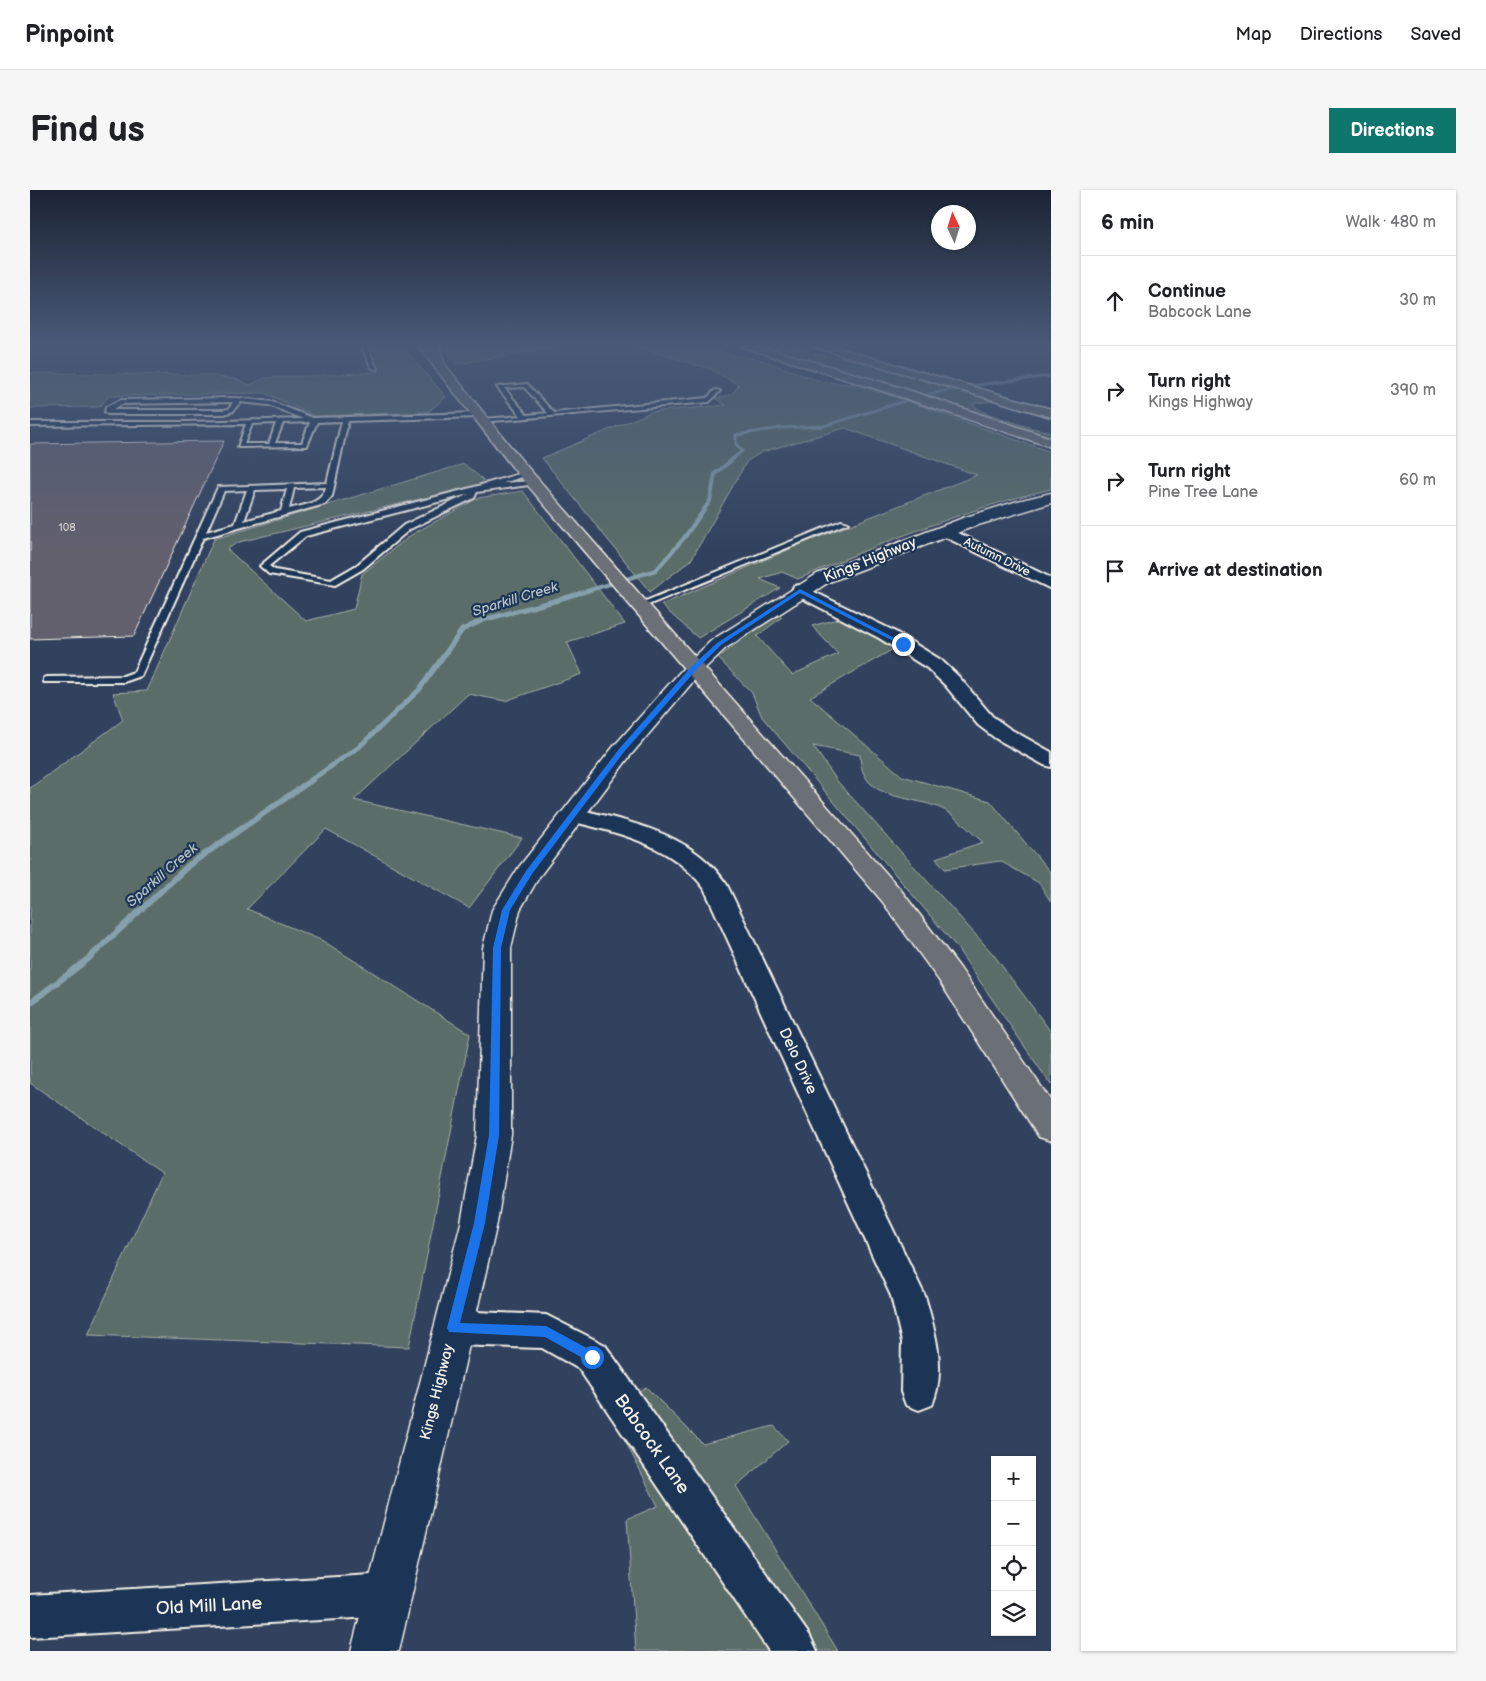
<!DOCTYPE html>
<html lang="en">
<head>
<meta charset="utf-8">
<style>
	body { margin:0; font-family:"Balsamiq Sans",sans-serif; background:#f6f6f6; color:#202124 }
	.controls { position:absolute; right:15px; bottom:15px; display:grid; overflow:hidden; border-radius:0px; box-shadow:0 1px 4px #0004 }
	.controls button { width:45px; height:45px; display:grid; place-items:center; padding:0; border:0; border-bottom:1px solid #e0e0e0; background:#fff; color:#202124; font:25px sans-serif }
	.compass { position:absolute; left:901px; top:15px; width:45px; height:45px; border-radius:50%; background:#fff; box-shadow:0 1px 4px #0004; rotate:356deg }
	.stop { position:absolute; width:15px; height:15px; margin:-11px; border:4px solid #1a73e8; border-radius:50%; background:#fff }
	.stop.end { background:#1a73e8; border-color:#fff; box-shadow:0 1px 5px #0008 }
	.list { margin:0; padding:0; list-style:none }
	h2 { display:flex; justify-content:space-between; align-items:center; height:65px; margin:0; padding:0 20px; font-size:21px }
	h2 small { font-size:16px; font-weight:400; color:#757577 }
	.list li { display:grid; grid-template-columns:32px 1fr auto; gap:15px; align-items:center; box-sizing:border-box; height:90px; padding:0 20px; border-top:1px solid #e0e0e0 }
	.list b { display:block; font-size:19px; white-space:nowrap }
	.list p { margin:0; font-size:16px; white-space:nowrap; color:#757577 }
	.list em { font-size:16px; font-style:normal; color:#757577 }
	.icon { flex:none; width:28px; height:28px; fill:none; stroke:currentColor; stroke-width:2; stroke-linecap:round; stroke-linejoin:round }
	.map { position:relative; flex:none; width:1021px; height:1461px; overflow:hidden; border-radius:0px }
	header { display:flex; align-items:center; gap:30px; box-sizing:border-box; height:70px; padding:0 25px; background:#fff; border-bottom:1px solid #e0e0e0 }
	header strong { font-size:24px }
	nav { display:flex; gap:28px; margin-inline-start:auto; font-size:18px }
	.intro { display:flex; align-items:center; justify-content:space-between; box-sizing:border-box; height:120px; padding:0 30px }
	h1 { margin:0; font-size:35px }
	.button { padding:12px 22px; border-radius:0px; background:#0f766e; color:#fff; font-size:18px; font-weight:700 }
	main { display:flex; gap:30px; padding:0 30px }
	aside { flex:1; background:#fff; border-radius:0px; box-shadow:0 1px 4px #0004 }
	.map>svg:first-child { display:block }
	.green { fill:#5a6d68; stroke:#a7afa8 }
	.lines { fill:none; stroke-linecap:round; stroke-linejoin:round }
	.stream-far3 { stroke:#87a0ad; stroke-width:3 }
	.stream-far2 { stroke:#87a0ad; stroke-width:4 }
	.stream-far1 { stroke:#87a0ad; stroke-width:5 }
	.stream { stroke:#87a0ad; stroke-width:6 }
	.building { fill:#64616e; stroke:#f4f1e8 }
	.service-casing { stroke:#f4f1e8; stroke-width:4 }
	.minor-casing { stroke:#f4f1e8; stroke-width:4 }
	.tertiary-casing { stroke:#f4f1e8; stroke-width:3 }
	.primary-casing { stroke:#f4f1e8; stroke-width:3 }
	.motorway-casing { stroke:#f4f1e8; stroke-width:3 }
	.service { fill:#1d3557; fill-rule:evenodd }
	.minor { fill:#1d3557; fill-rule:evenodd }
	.tertiary { fill:#1d3557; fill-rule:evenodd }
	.primary { fill:#6b6f75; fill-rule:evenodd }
	.motorway { fill:#6b6f75; fill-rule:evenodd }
	.route { fill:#1a73e8 }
	.labels { text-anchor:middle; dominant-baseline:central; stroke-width:4.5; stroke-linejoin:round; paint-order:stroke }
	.far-number-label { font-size:11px; fill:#d0cdca }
	.far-street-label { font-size:12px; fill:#f4f1e8; stroke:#1d3557 }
	.far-water-label { font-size:14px; font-style:italic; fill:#b5c2c5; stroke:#1d3557 }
	.street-label { font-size:15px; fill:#f4f1e8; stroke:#1d3557 }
	.near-street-label { font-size:18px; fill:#f4f1e8; stroke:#1d3557 }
</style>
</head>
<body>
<header>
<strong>Pinpoint</strong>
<nav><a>Map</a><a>Directions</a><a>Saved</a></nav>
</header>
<div class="intro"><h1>Find us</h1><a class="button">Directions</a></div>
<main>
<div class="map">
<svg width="1021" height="1461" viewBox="0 0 1021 1461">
	<rect width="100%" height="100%" fill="#32425e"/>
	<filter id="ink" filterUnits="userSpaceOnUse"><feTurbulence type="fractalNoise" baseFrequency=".02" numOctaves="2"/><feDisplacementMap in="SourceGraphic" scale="10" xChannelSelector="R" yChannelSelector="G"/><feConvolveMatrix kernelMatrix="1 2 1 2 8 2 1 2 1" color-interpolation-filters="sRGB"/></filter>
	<g filter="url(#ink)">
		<!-- green -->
		<path class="green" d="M342,156h30l44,51 -18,15 -113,4 -51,-23 -155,3 -10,11 -69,1v-35l177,2 28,4 15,6 15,-7 113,-6z
			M409,156h125l-107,18z
			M603,156h73l23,8 32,6 62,22 28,2 36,10 164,58v37c-86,20 -172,55 -253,90l-16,-7 -22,7 20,9 -82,50 -37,-33 138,-60 178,-70 -132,-47 -83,24 -15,9 -56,99 -41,32 -108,-134 109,-46 75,-7 -10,-6 16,-5 7,-9 -29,-16z
			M732,156h40l-7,3 13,1 8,4c58,6 122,28 178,47l-20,2v3l12,7 45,15 20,4v8l-214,-73z
			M434,274l23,19 -248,59 -12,7 79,72 48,-12 8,-35 49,-39 67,-37 45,-7 102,133 -58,18 15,32 -77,27 -37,-7 -114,106 168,38 -53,70 -143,-79 -79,80 76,32 147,93 -61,313 -321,-12 74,-162 -132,-90v-295l93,-68 -10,-27 34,-2 67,-152z
			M746,423l6,4 -25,19 35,39 46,-21 -26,-28 29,-8 54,30 -85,49 92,79 88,25 61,72v29l-12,-19 -39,-22 -55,8 -9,-11 47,-16c-13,-10 -28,-28 -43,-34 -32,-14 -79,-6 -80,-53l-47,-9 25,36 155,172 58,78v53l-96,-140 -193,-228 -10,-24 -34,-35z
			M616,1197l57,57 71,-18 14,15 -52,45 102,165h-202l-9,-132 31,-13 -49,-97z"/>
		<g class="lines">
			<!-- stream-far3 -->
			<path class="stream-far3" d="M702,269l10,-8 -6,-7v-9l45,-7 43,-2 100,-31 52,-10 75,-9"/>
			<!-- stream-far2 -->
			<path class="stream-far2" d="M524,411l102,-31 28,-32 26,-37 5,-27 19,-16"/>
			<!-- stream-far1 -->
			<path class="stream-far1" d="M281,590l48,-33 60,-57 43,-60 21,-10 75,-20"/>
			<!-- stream -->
			<path class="stream" d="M0,813l58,-44 101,-94 124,-86"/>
		</g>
		<!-- building -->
		<path class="building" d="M194,251l-90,195 -104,3v-195z"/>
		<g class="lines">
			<!-- service casing -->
			<g class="service-casing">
				<path id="service" d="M331,156h6l10,23 -5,-1z
					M497,194l27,29 153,-15 8,-8 5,1 -11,11 -228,20 2,-3 38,-3 -24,-29zM494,197l24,26 -21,2 -23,-27z
					M207,208l35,4 41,16 165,-5 3,2 -3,2 -130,4 -16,75 -7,8 -122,34 -62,138 -17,6h-80v-4l3,-1 76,-1 11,-4 84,-185 109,-4 15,-62 -25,1 -10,24 -69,1 8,-23 -216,2v-4h156l117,-3 -34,-14 -29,-3 -7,9 -9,3h-116l-3,-2 1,-5 15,-7zM203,212l-4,7 -5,1h-113l11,-6zM280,232l-8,21h-27l8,-20zM246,233l-7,21h-25l8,-20zM296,297c-4,17 -22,18 -37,22l5,-21zM257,299l-6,22 -37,10 11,-31zM217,300l-12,34 -29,8 18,-41z
					M496,282l2,1v2l-25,8 31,-2 4,2 -2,1 -59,8 -3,6 -64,31 -47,40 -28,16 -66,-11 -9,-8 40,-34 171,-44zM439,304l-65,31 -47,40 -26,15 -56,-10 -6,-4 37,-30z
					M811,331l7,2 -205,84 -7,-2z"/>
			</g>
			<!-- minor casing -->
			<g class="minor-casing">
				<path id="minor" d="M914,336l107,52v11l-112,-55 -3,-3z
					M770,395l92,45 49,30 18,17 33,39 18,13 41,23v15l-7,-2 -49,-27 -17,-13 -33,-40 -18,-17 -48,-30 -85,-44 -2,-4 2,-4z
					M544,618c56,14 119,25 153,77l198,411c10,35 22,74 7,109l-13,5 -13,-5 -5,-13 1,-50 -11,-46 -187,-408c-34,-45 -86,-55 -138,-68l-3,-5 3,-5z
					M423,1121l93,4 59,30 205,291 7,15h-48l-190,-282 -37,-21 -89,-3 -12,-5 -6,-12 6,-12z
					M359,1384l15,6 6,15 -6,15 -15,6 -359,21v-42z"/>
			</g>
			<!-- tertiary casing -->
			<g class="tertiary-casing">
				<path id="tertiary" d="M1021,303v10l-76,23 -146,56 -103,66 -24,23 -72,85 -91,121 -19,33 -9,38v187l-14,88 -98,428h-48l110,-428 16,-88 6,-187 9,-38 27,-43 95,-121 74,-83 24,-23 105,-66 146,-56 55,-17z"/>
			</g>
			<!-- primary casing -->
			<g class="primary-casing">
				<path id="primary" d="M388,156h12l93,116 377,427 60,79 91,133v40l-12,-4 -99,-155 -58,-81 -369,-433z"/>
			</g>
			<!-- motorway casing -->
			<g class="motorway-casing">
				<path id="motorway" d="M397,156h12l6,20 -2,3h-8z
					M710,156h20l142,42 149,50v9l-159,-53z
					M781,156h20l220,63v8z"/>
			</g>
			<!-- service -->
			<use href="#service" class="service"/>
			<!-- minor -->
			<use href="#minor" class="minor"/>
			<!-- tertiary -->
			<use href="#tertiary" class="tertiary"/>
			<!-- primary -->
			<use href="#primary" class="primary"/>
			<!-- motorway -->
			<use href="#motorway" class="motorway"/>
		</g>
	</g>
	<!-- sky -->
	<linearGradient id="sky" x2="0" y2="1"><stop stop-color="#1c2434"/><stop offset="0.43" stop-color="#495a79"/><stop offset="1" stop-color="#495a79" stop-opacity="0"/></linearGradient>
	<rect width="1021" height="361" fill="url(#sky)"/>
	<!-- route -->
	<path class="route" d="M770,399l106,55 -5,1 -101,-52 -79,52 -24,24 -73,83 -92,122 -22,36 -9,38 -2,187 -14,88 -25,100 86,3 50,27v8h-8l-43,-24 -96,-5 -2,-4 27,-105 15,-88 4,-187 9,-38 24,-39 93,-122 73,-83 25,-23z"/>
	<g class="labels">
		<!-- far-number labels -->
		<g class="far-number-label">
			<text x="37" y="337">108</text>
		</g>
		<!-- far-street labels -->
		<g class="far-street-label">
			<text transform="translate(967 367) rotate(26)">Autumn Drive</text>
		</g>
		<!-- far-water labels -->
		<g class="far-water-label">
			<text transform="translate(485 409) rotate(-17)">Sparkill Creek</text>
			<text transform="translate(132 685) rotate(-41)">Sparkill Creek</text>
		</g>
		<!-- street labels -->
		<g class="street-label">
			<text transform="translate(840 370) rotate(-22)">Kings Highway</text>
			<text transform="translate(768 871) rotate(65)">Delo Drive</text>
			<text transform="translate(407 1202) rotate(-76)">Kings Highway</text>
		</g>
		<!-- near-street labels -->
		<g class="near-street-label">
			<text transform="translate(622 1254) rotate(55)">Babcock Lane</text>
			<text transform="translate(179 1416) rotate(-3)">Old Mill Lane</text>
		</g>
	</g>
</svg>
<div class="controls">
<button>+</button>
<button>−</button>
<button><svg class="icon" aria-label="locate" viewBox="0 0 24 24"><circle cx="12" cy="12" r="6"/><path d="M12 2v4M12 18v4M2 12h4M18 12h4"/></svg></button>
<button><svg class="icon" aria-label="layers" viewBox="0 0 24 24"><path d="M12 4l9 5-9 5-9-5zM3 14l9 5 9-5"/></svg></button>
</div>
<svg class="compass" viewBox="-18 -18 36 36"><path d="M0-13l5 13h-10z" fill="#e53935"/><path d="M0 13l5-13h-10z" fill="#757577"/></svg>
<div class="stop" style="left:562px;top:1167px"></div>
<div class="stop end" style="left:873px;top:454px"></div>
</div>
<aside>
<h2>6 min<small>Walk · 480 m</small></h2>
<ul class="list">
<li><svg class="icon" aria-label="ahead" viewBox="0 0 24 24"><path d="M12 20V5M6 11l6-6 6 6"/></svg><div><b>Continue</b><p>Babcock Lane</p></div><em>30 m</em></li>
<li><svg class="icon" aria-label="right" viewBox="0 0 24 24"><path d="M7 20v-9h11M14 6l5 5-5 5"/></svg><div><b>Turn right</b><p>Kings Highway</p></div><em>390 m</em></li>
<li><svg class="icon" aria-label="right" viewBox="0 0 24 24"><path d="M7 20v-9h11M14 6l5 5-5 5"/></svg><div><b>Turn right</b><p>Pine Tree Lane</p></div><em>60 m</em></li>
<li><svg class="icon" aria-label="arrive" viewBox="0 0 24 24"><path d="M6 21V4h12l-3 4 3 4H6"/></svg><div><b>Arrive at destination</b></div></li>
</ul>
</aside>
</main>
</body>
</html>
